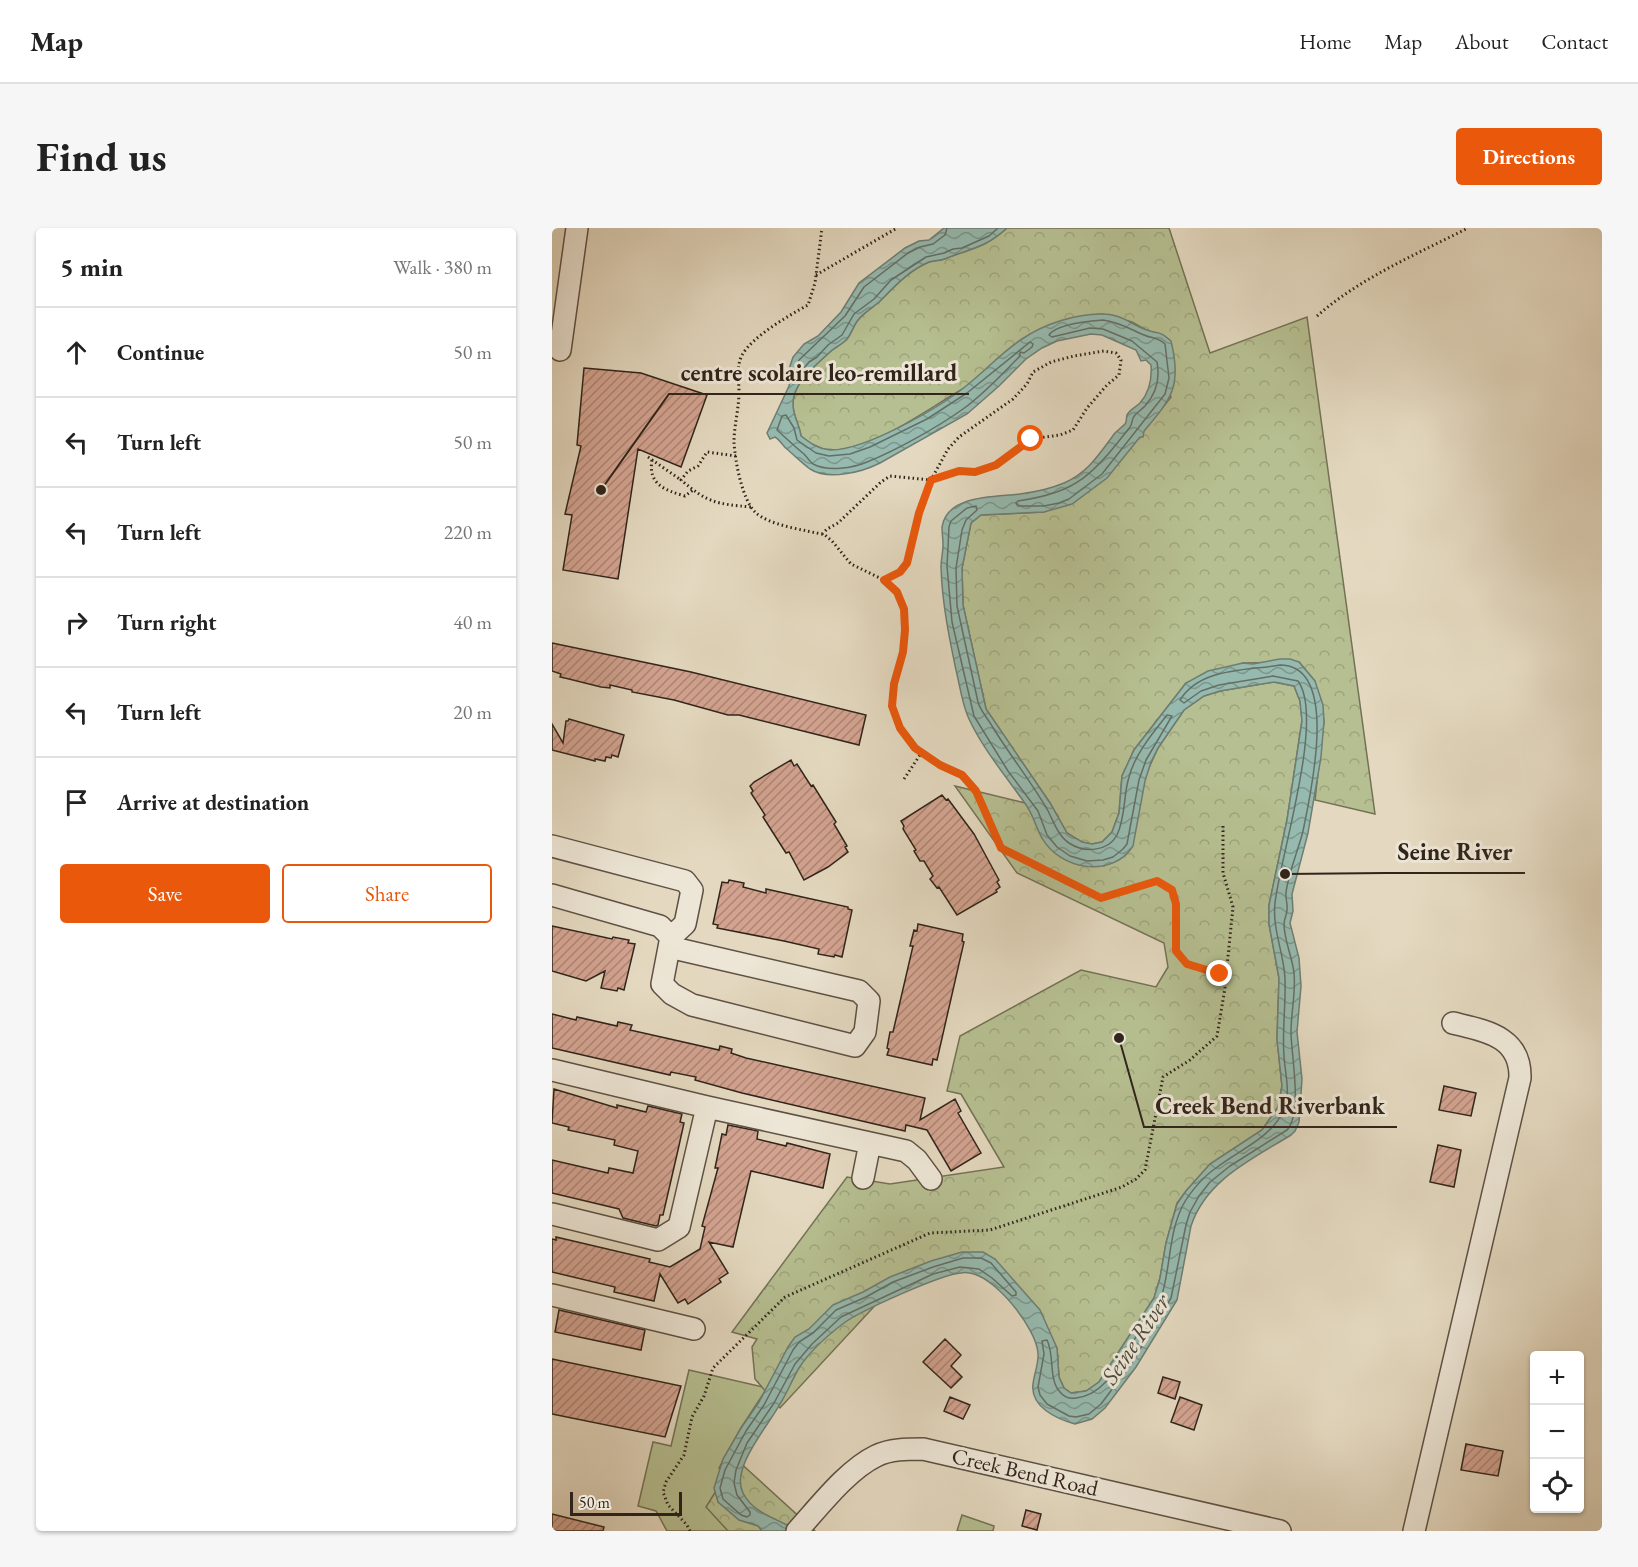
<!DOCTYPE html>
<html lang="en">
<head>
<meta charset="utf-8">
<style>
	body { margin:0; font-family:"EB Garamond",serif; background:#f6f6f6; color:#222 }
	.controls { position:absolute; right:18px; bottom:18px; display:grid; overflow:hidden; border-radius:6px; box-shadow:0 2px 4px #0004 }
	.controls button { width:54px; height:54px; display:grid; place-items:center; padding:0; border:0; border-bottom:2px solid #e0e0e0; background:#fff; color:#222; font:30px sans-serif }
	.scale { position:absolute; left:18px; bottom:15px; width:112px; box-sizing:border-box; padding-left:6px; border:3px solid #31241b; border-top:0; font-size:16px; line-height:21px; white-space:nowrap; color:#31241b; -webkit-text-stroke:4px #ede6d6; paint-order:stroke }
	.stop { position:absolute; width:18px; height:18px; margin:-14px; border:4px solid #ea580c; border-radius:50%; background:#fff }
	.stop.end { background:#ea580c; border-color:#fff; box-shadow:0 2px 6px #0008 }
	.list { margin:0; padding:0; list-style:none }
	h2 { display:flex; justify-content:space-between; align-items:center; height:78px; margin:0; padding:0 24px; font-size:26px }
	h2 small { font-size:20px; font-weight:400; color:#767676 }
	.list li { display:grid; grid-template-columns:39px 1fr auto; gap:18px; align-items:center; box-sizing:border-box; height:90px; padding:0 24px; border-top:2px solid #e0e0e0 }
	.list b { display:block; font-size:22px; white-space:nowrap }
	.list em { font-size:20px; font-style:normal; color:#767676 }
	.actions { display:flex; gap:12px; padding:18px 24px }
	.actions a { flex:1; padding:14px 0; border:2px solid #ea580c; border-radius:6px; text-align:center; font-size:21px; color:#ea580c }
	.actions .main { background:#ea580c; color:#fff }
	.icon { flex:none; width:33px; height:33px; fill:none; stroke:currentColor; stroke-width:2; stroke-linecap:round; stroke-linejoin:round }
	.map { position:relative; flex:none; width:1050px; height:1303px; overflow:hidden; border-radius:6px }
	header { display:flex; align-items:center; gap:36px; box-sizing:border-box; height:84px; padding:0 30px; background:#fff; border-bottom:2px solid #e0e0e0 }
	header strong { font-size:28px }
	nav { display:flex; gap:33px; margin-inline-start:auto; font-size:21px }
	.intro { display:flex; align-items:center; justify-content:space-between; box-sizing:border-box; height:144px; padding:0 36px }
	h1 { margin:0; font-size:42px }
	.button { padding:15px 27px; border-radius:6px; background:#ea580c; color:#fff; font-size:21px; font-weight:700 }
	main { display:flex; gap:36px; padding:0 36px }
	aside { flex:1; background:#fff; border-radius:6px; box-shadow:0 2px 4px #0004 }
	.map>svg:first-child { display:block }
	.grass { fill:#b6bf91; stroke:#747256; stroke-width:1.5 }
	.forest { fill:url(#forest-crowns); stroke:#747256; stroke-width:1.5 }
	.water { fill:url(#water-waves); stroke:#6e7e74; stroke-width:1.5 }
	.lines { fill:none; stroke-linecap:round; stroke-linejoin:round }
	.shore { stroke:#646f65; stroke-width:1.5 }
	.building { fill:url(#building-hatch); stroke:#31241b; stroke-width:1.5 }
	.minor-casing { stroke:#5e5144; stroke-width:24 }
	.path { stroke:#31241b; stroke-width:3; stroke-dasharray:1.5 3; stroke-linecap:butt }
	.minor { stroke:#ede6d6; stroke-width:21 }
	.route { stroke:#ea580c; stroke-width:8 }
	.labels { text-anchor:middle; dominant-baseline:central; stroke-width:6; stroke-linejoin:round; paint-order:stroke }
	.street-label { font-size:22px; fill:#31241b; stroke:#ede6d6 }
	.water-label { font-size:24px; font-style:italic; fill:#4a4a40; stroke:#ede6d6 }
	.leader { fill:none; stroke:#31241b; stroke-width:2 }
	.callout-dot { fill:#31241b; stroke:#ede6d6; stroke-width:2 }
	.callout-label { font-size:24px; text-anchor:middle; font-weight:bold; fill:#31241b; stroke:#ede6d6; stroke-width:6; stroke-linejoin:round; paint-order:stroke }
</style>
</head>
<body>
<header>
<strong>Map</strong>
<nav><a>Home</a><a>Map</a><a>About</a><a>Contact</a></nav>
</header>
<div class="intro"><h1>Find us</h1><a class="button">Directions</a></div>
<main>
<aside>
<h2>5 min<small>Walk · 380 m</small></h2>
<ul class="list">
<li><svg class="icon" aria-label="ahead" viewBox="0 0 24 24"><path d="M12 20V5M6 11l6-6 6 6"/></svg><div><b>Continue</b></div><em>50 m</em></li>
<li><svg class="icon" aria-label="left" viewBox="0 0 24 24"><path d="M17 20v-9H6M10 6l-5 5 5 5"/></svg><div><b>Turn left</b></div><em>50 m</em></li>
<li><svg class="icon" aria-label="left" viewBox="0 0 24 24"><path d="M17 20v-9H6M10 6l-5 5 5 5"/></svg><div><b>Turn left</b></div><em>220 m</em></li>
<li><svg class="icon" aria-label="right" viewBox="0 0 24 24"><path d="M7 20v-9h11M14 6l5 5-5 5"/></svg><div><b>Turn right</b></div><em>40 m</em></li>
<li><svg class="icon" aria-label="left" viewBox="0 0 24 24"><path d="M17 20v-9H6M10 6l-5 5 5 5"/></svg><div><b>Turn left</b></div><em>20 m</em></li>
<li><svg class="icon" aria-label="arrive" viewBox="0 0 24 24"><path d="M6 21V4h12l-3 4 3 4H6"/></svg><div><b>Arrive at destination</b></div></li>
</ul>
<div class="actions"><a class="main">Save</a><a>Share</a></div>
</aside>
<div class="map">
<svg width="1050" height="1303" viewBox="0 0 1050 1303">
	<defs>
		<pattern id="forest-crowns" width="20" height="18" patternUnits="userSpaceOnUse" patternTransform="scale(1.5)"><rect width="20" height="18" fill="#b6bf91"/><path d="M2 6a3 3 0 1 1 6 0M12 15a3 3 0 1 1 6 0" fill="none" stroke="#9da47c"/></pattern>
		<pattern id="water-waves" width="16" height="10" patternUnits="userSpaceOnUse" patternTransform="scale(1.5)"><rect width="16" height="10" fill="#96baaf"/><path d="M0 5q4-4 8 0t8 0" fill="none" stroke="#7b978e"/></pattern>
		<pattern id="building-hatch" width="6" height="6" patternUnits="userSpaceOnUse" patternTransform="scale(1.5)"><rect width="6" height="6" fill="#d3a390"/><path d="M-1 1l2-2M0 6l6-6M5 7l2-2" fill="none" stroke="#ac8575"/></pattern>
	</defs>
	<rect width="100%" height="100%" fill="#e4d9c0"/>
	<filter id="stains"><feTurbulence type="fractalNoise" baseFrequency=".00333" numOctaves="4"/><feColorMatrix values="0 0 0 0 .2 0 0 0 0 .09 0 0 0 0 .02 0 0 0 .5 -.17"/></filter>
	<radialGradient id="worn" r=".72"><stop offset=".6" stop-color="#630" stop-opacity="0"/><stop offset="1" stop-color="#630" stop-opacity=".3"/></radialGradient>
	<!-- grass -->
	<path class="grass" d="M137,1142l78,18 -26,40 -22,40 35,63h-87l-11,-20 -18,-5 15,-64 18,4z
		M410,1287l32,11 -1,5h-36z"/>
	<!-- forest -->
	<path class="forest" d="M455,0h162l41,125 97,-36 68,497 -60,-14 9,-79 -9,-40 -16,-19 -56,1 -57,20 -52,67 -12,26 -3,37 -7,19 -10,10 -10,2 -11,-2 -14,-9 -17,-30 -64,-94 -23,-104 -1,-37 9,-45 10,-8 63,-3 100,-81 27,-34 -23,-66 -16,-9 -29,-8c-46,24 -92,48 -137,73 -36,20 -94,65 -136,63 -12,-1 -20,-7 -29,-14 -2,-14 -11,-24 -7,-40 4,-17 25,-34 37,-45 5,-4 11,-7 15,-11 5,-5 7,-14 12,-20 5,-7 14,-12 21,-18 14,-14 30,-32 50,-40 6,-2 12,-1 18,-4 25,-10 38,-10 60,-30z
		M722,454l20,4 6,15 2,19 -15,100 -18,85v19l10,54 -2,61 5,47 -4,21 -16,23 -52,34 -24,27 -9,12 -11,40 -6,35 -6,20 -55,84 -13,9 -15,2 -7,-5 -5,-11 -2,-29 -62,-89 -87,11 -128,138 -25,-29 -3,-32 5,-8 -25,-7 115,-155 43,7 114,-17 -43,-73 -14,-3 13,-55 121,-66 75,17 12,-20 -4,-24 -147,-70 -62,-87 70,17 8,11 9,24 62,28 54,-118 26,-38 20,-14 16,-5z
		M184,1231l79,72h-87l-22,-24z"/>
	<!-- water -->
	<path class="water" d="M392,0h63c-22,20 -35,20 -60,30 -6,3 -12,2 -18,4 -20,8 -36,26 -50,40 -7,6 -16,11 -21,18 -5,6 -7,15 -12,20 -4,4 -10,7 -15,11 -12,11 -33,28 -37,45 -4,16 5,26 7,40 9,7 17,13 29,14 34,1 109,-42 136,-64 19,-15 36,-34 56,-47 22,-15 55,-26 82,-25 17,0 28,11 43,16 13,5 10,-1 24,11 11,45 1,57 -27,90l-1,6h-3l-33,41 -35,26 -28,8 -63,3 -10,8 -9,45 1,37 23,104 64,94 17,30 15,9 10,2 10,-2 10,-10 7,-19 3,-37 12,-26 52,-67 22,-12 35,-8 10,1 27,-5h10l9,3 16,19 8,24 1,16 -3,36 -13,76 -16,61 1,17 -3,12 9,35 2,28 -4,46 5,47 -3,43 -4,9 -4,4c-39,24 -85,45 -100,91l-14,74 -41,67 -31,41 -13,11 -17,5c-18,-5 -45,-17 -42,-40 1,-10 6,-21 5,-31 -2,-25 -40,-72 -64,-79 -3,-1 -10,-2 -13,-1 -19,1 -101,38 -117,50 -16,12 -34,28 -45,45 -7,12 -12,25 -19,36 -11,21 -50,64 -37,89 11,22 37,26 55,38h-36l-4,-5 -19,-6 -21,-18 -4,-14 9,-29 18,-31 18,-26 29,-55 7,-10 14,-8 24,-24 30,-13 27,-15 41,-16 31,-9h21l12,7 45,51 17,38 2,29 5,11 7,5 15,-2 13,-9 55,-84 6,-20 6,-35 11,-39 9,-13 24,-27 52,-34 16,-23 4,-21 -5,-47 2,-61 -10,-54v-19l18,-85 15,-99 -2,-20 -6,-15 -20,-4 -54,9 -16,5 -20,14 -26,38 -7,14 -6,19 -12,65c-21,33 -73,24 -91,-8 -7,-12 -9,-25 -18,-36 -19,-27 -41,-53 -55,-83 -7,-15 -9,-33 -13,-49 -7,-33 -14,-68 -15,-103 0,-7 2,-15 2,-22 0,-6 -1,-13 -1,-18 5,-33 55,-30 78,-33 15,-2 30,-5 44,-11 25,-11 35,-29 51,-50 3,-3 7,-6 10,-9 2,-3 1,-5 2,-9 2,-5 9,-8 13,-12 10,-11 12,-24 11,-38l-5,-5 -5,1 -5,-11 -34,-15 -11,-1 -34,7 -15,7 -16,11 -27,27 -32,28 -87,49c-18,9 -51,18 -70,6 -7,-5 -15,-13 -22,-19 -6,-4 -6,-9 -13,-13l-5,2 -3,-6 22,-47 2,-11 -1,-9 3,-9 11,-13 14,-8 23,-24 18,-29 46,-35 14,-7 10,-1z"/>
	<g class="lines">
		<!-- shore -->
		<path class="shore" d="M395,0l-2,7 -12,9 -13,3 -12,6 -44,34 -19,29 -46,44 -3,6 1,6h4l8,-10 8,-5 11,-12 14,-10 12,-21 20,-15 17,-19 35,-23 18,-4 9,-4 9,-1 27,-12 9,-8
			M551,92c16,2 27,9 41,15 9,4 12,1 21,9l4,34 -4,16 -63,80 -33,25 -10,4 -15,3h-26l-2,-3 2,-2c61,-9 75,-27 112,-74 3,-4 1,-8 5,-12 3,-3 7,-6 10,-9 11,-12 15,-28 12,-44l-25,-21 -29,-12 -13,-1 -38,9 -3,-2c7,-11 41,-14 54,-15z
			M478,114l3,2 -1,3 -8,6 -4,-1v4c-18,18 -36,38 -57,53 -25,18 -68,42 -96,53 -14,6 -39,10 -54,2 -3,-2 -6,-7 -9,-10 -10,-8 -18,-16 -27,-24l5,-14 4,-1 8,13 3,12 19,13 13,3 21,-2 20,-7 57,-28 40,-26z
			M424,278l1,4 -11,10 -4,10 -6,38 1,38 21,96c3,10 9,15 14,24 17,28 38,54 55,83 6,11 11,27 22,34 15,10 39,9 48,-8 9,-19 6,-39 12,-58 6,-23 23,-43 38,-62l5,1 -26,44 -7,20 -12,64 -4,5 -10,8 -10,3 -16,1 -17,-5 -13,-9 -10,-12 -9,-24 -30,-40 -34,-55 -22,-94 -5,-56 2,-39 2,-6 16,-13z
			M728,437c61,0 30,131 23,166 -5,20 -14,40 -17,61 -1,6 2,12 1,18 0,5 -3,9 -3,14 0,16 8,32 10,49 2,20 -3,39 -3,59 0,22 12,81 -4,98l-57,36 -20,16 -11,14 -9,16 -4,13 -15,73 -40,66 -30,40 -12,10 -13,3 -7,-1 -22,-12 -7,-9 -2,-8 6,-33 -2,-13 5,-1c8,16 1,39 13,52 4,5 10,7 16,6 30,-3 43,-36 58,-58 8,-13 21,-28 27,-42 10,-30 7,-64 22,-93 7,-13 21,-29 33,-37 23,-18 55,-30 68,-58 7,-18 1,-36 0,-54 -2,-26 2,-52 1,-77 -1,-26 -13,-50 -10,-76 5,-47 50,-185 23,-222l-25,-5 -54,9 -18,6 -17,12 -4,-3c21,-33 67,-29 100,-35z
			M411,1030h18l10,5 25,29v3l-4,1 -20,-18 -13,-9 -19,-2 -27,7 -92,43 -29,27 -17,20 -21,39 -27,40 -11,27 -2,13 3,12 13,17v3l-3,2 -6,-2 -18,-16 -3,-11 5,-18 21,-39 18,-26 29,-55 6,-8 14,-9 23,-23 30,-13 27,-15 40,-15z"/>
	</g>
	<!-- building -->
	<path class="building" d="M32,140l57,5 66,22 -26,72 -43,-18 -20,130 -55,-9 9,-55 -7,-1 16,-68 -4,-1z
		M0,415l139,29 175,43 -7,30 -120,-30h-11l-54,-15 -42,-8v-2l-22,-5v3l-9,-1 -32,-8 -9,-2 1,-3 -9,-3z
		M17,491l55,16 -6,22 -6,-2 -1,3 -5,-1 -1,4 -10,-2v2l-43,-11v-26l11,19 3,-22h2z
		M239,532l3,6 3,-2 14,22 2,-1 23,37 -2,2 13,22 -2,1 3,5 -20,15 -24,13 -15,-28 -3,1 -23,-36 2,-2 -14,-22 2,-2 -3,-5 4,-4z
		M390,567l4,5 2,-1 26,35 25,46 -2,2 3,5 -4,3 1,2 -40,23 -18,-28 -2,1 -7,-9 3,-3 -9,-15h-4l-6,-10 2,-1 -13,-21 1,-3 -3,-5z
		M177,652l15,3 -1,4 23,6v-4l82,18v2l4,1 -10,47 -7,-2 -1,2 -16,-3 1,-5 -35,-8 -67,-13 1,-3 -5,-1 9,-42 6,1z
		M366,696l45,10 -1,7 2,1 -27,118 -4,-1 -1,6 -45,-10 2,-6 -2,-1 3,-16h3l20,-86h-3l4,-16 3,1z
		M0,698l60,13 1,-2 16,3 -1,3 7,1 -11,46 -6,-2 -1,3 -16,-3 4,-17 -19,10 -34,-10z
		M0,786l24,6 1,-3 40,9 1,-4 14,3 -2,5 89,20 1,-4 12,3 -1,4 15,5 179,40 -5,22 35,-21 6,12 -3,2 23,40 -30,18 -24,-41 -21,-5 -1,6 -163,-38 -47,-13 1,-3 -25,-5 -1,3 -118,-27z
		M892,858l32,7 -5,23 -32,-6z
		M2,861l63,19v-3l29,7 2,-6 34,8 -2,8 4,1 -6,27 -15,65h-3l-2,10 -2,1 -33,-8 -4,-9 -67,-16v-33l56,13 1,-5 24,5 5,-22 -24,-6 1,-5 -47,-10 1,-3 -17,-4z
		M176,897l30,6 -1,8 29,7 1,-3 43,11 -7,34 -72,-17 -18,76 -24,-5 19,31 -9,6 2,3 -33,22 -3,-5 -7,4 -18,-29 -6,27 -40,-9 1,-5 -63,-15v-33l4,1v-3l94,22 -1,3 21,5 30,-18 5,-22 -3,-1 16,-58h-3l7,-34 4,1z
		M886,917l23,5 -7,37 -24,-5z
		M7,1082l86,20 -4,20 -86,-18z
		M393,1111l16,16 -10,11 11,11 -11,11 -28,-26z
		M0,1131l129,27 -16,51 -113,-23z
		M611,1149l17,5 -5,17 -17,-6z
		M398,1169l20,8 -7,14 -19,-8z
		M628,1169l22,8 -8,25 -23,-8z
		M914,1216l37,7 -5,25 -37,-6z
		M474,1282l15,4 -4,16 -15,-4z
		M0,1286l52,13 -1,4h-51z"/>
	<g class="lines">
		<!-- minor casing -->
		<g class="minor-casing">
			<path id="minor" d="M8,122l17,-122
				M0,618l133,35 7,9 -7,34 -14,13
				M0,667l108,31 11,11 -9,47 10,10 20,11 163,41 10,-14 4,-31 -10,-10 -190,-44
				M0,842l155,37 199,44 11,9 14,19
				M311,950l7,-35
				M0,986l106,26 21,-13 28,-120
				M0,1067l142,34
				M245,1303c22,-24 50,-61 79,-75 14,-7 31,-7 47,-7l357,82
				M862,1303l106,-453c1,-42 -35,-47 -67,-55"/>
		</g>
		<!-- path -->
		<path class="path" d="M264,47l81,-47
			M765,88c43,-38 100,-62 151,-88
			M184,228l-29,-4 -9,14 -10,5 -7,9c27,23 35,24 71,27
			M96,229l33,23
			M100,232c-4,24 12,30 33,36l8,-6
			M270,306l5,-5 11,-6 43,-41 9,-6 41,4 17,-31 11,-12 54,-38 14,-15 6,-12 18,-10 23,-6 30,-5 12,2 5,7 -2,15 -12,10 -20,23 -14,22 -13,5 -29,4 -35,26 -21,7 -16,-1 -28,9 -12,33 -12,50 -7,9 -15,8
			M352,551l18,-27
			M671,598v47l10,34 -8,79
			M138,1303l-3,-6 -19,-20 -5,-13 3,-10 18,-27 8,-38 12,-21 9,-28 72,-71 145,-64 60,-3 132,-43 14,-8 9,-9 18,-93 27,-17 27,-24 8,-48 -5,-14 -33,-10 -11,-13v-47l-4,-14 -15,-9 -56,17 -100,-50 -25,-57 -14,-16 -22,-10 -25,-17 -15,-20 -8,-22 2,-22 9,-32 2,-22v-21l-8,-17 -13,-12 -33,-16 -19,-23 -7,-6c-18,-5 -56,-9 -70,-23 -13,-13 -20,-51 -21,-70 0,-16 5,-34 5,-50 0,-13 -3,-25 3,-37 11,-19 46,-39 66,-50l7,-22 7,-55"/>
		<!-- minor -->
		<use href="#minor" class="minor"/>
	</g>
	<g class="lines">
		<!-- route -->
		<path class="route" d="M479,211l-35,26 -21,7 -16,-1 -28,9 -12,33 -12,50 -7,9 -16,8 13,12 7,17 1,21 -2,22 -9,32 -2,22 8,22 15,20 25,17 22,10 14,16 25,57 100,50 56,-17 15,9 4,14v47l11,13 33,10"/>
	</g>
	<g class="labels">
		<!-- street labels -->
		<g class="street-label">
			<text transform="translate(473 1244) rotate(13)">Creek Bend Road</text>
		</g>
		<!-- water labels -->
		<g class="water-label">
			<text transform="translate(583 1111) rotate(-56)">Seine River</text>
		</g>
	</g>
	<!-- callouts -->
	<path class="leader" d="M49 262L117 166H417M733 646L834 645H973M567 810L592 899H845"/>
	<g class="callout-dot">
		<circle cx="49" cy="262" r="6"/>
		<circle cx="733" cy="646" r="6"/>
		<circle cx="567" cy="810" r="6"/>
	</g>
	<g class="callout-label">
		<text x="267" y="153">centre scolaire leo-remillard</text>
		<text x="903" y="632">Seine River</text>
		<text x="718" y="886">Creek Bend Riverbank</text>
	</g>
	<rect width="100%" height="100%" filter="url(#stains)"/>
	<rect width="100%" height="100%" fill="url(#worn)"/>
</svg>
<div class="controls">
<button>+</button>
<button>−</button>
<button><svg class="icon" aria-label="locate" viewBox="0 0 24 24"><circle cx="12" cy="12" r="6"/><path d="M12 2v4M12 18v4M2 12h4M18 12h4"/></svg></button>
</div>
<div class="scale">50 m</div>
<div class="stop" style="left:479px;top:211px"></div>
<div class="stop end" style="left:668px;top:746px"></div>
</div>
</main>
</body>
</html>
